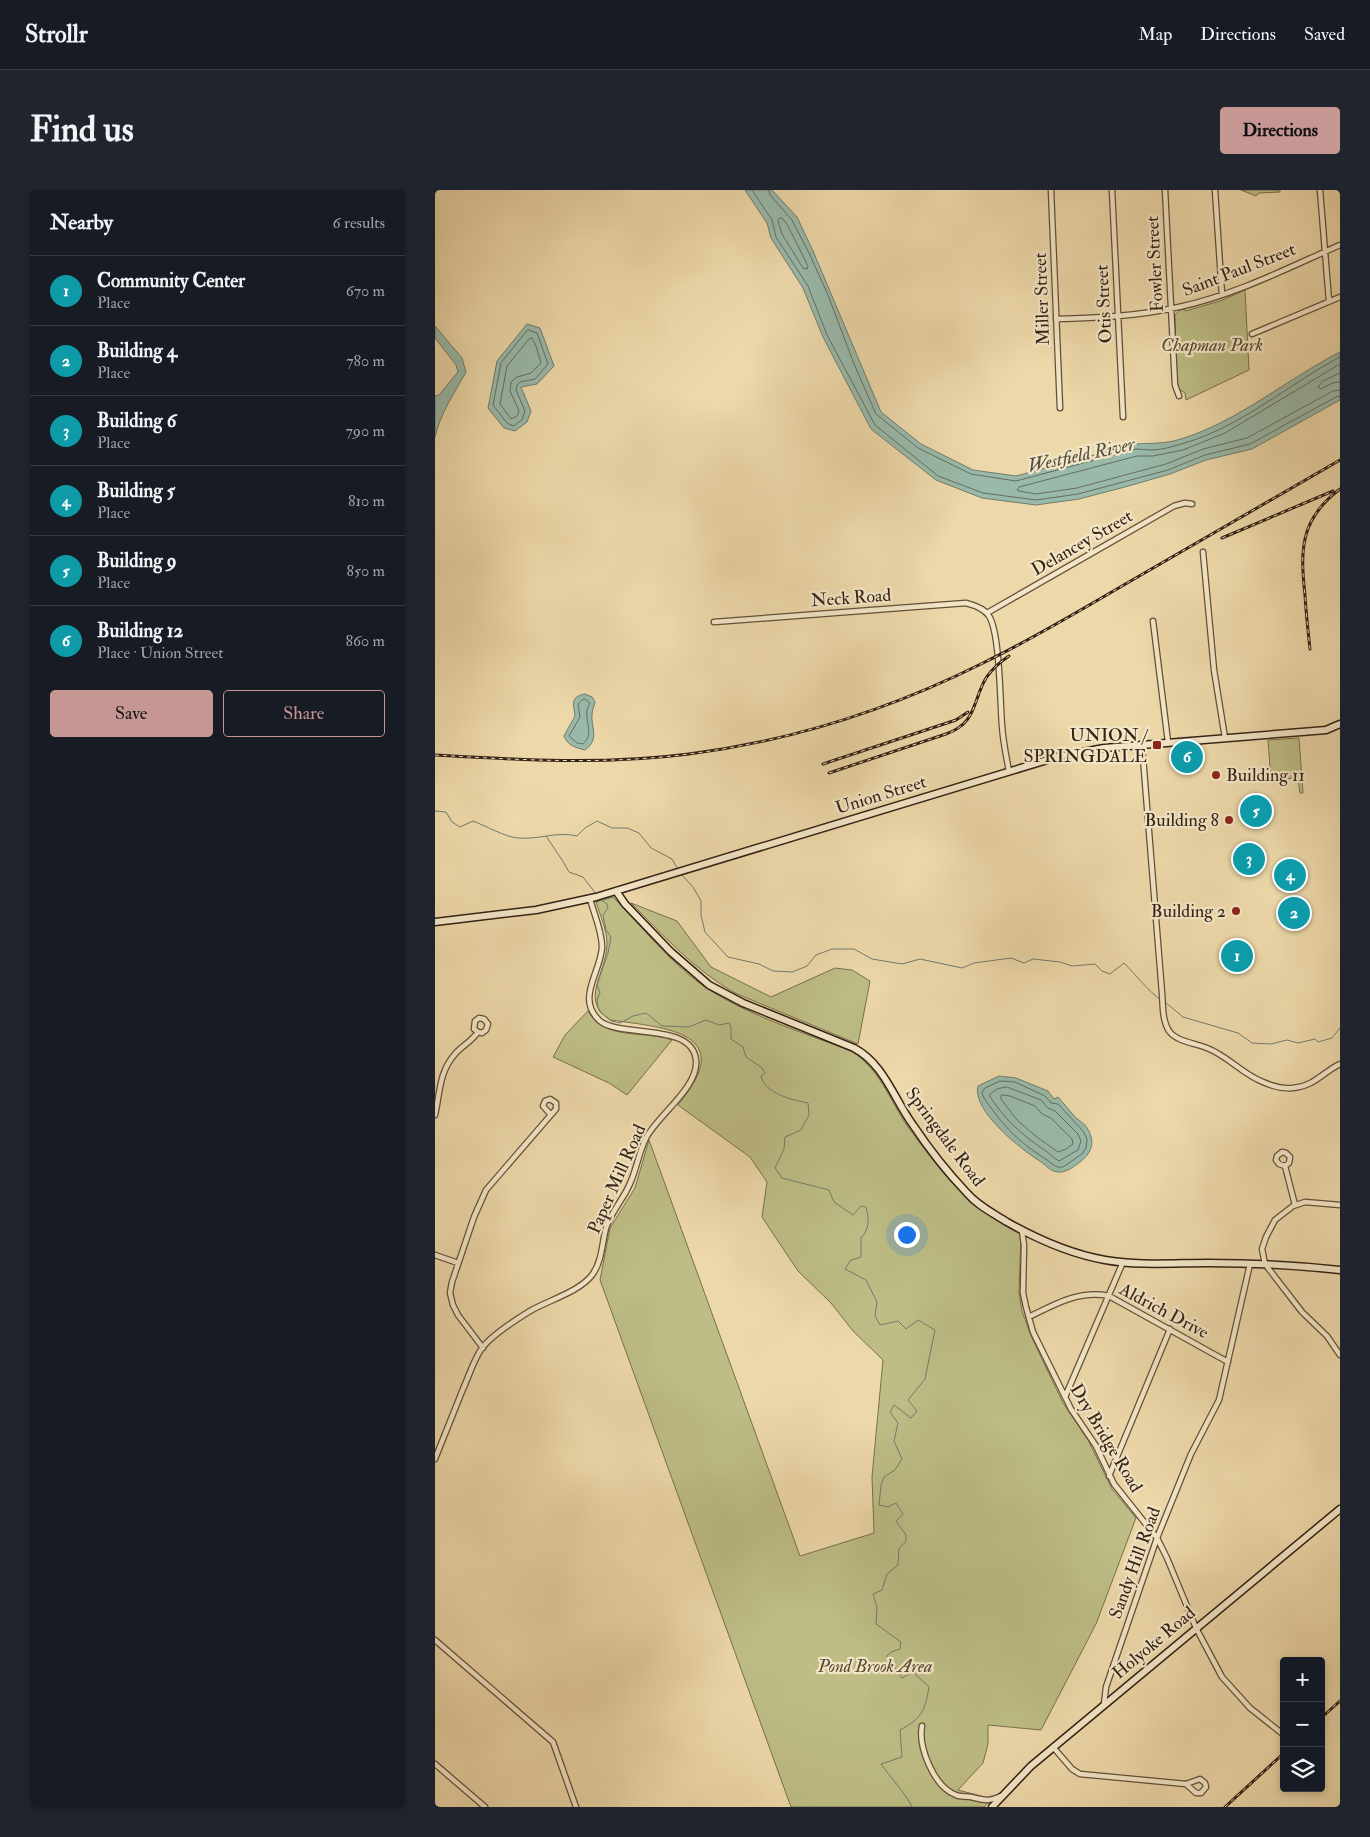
<!DOCTYPE html>
<html lang="en">
<head>
<meta charset="utf-8">
<style>
	body { margin:0; font-family:"IM FELL Double Pica",serif; background:#20242c; color:#f1f3f6 }
	.controls { position:absolute; right:15px; bottom:15px; display:grid; overflow:hidden; border-radius:5px; box-shadow:0 2px 8px #0003 }
	.controls button { width:45px; height:45px; display:grid; place-items:center; padding:0; border:0; border-bottom:1px solid #363941; background:#171b24; color:#f1f3f6; font:25px sans-serif }
	.you { position:absolute; left:471px; top:1044px; width:18px; height:18px; margin:-12px; border:4px solid #fff; border-radius:50%; background:#1a73e8; box-shadow:0 0 0 8px #1a73e833 }
	.badge { display:grid; place-items:center; width:32px; height:32px; border-radius:50%; background:#c59692; color:#fff; font-size:16px; font-weight:700 }
	.pin { position:absolute; translate:-50% -50%; border:2px solid #fff; box-shadow:0 1px 5px #0006 }
	.list { margin:0; padding:0; list-style:none }
	h2 { display:flex; justify-content:space-between; align-items:center; height:65px; margin:0; padding:0 20px; font-size:21px }
	h2 small { font-size:16px; font-weight:400; color:#9ea1a6 }
	.list li { display:grid; grid-template-columns:32px 1fr auto; gap:15px; align-items:center; box-sizing:border-box; height:70px; padding:0 20px; border-top:1px solid #363941 }
	.list b { display:block; font-size:19px; white-space:nowrap }
	.list p { margin:0; font-size:16px; white-space:nowrap; color:#9ea1a6 }
	.list em { font-size:16px; font-style:normal; color:#9ea1a6 }
	.actions { display:flex; gap:10px; padding:15px 20px }
	.actions a { flex:1; padding:11px 0; border:1px solid #c59692; border-radius:5px; text-align:center; font-size:18px; color:#c59692 }
	.actions .main { background:#c59692; color:#111 }
	.icon { flex:none; width:28px; height:28px; fill:none; stroke:currentColor; stroke-width:2; stroke-linecap:round; stroke-linejoin:round }
	.map { position:relative; flex:none; width:905px; height:1617px; overflow:hidden; border-radius:5px }
	header { display:flex; align-items:center; gap:30px; box-sizing:border-box; height:70px; padding:0 25px; background:#171b24; border-bottom:1px solid #363941 }
	header strong { font-size:24px }
	nav { display:flex; gap:28px; margin-inline-start:auto; font-size:18px }
	.intro { display:flex; align-items:center; justify-content:space-between; box-sizing:border-box; height:120px; padding:0 30px }
	h1 { margin:0; font-size:35px }
	.button { padding:12px 22px; border-radius:5px; background:#c59692; color:#111; font-size:18px; font-weight:700 }
	main { display:flex; gap:30px; padding:0 30px }
	aside { flex:1; background:#171b24; border-radius:5px; box-shadow:0 2px 8px #0003 }
	.map>svg:first-child { display:block }
	.green { fill:#bdbd85; stroke:#786f4c }
	.water { fill:#99b9aa; stroke:#707c6e }
	.lines { fill:none; stroke-linecap:round; stroke-linejoin:round }
	.shore { stroke:#666d5f; stroke-width:1 }
	.stream { stroke:#707c6e; stroke-width:1 }
	.street-casing { stroke:#624f39; stroke-width:7 }
	.secondary-casing { stroke:#332114; stroke-width:9 }
	.street { stroke:#f3e6c7; stroke-width:4.5 }
	.secondary { stroke:#f3e6c7; stroke-width:6 }
	.rail-casing { stroke:#332114; stroke-width:3 }
	.rail { stroke:#f3e6c7; stroke-width:1; stroke-dasharray:4; stroke-linecap:butt }
	.poi-dot { fill:#8f2418; stroke:#f3e6c7; stroke-width:2 }
	.labels { text-anchor:middle; dominant-baseline:central; stroke-width:4.5; stroke-linejoin:round; paint-order:stroke }
	.street-label { font-size:18px; fill:#332114; stroke:#f3e6c7 }
	.park-label { font-size:18px; font-style:italic; fill:#564830; stroke:#f3e6c7 }
	.poi-label { font-size:18px; fill:#332114; stroke:#f3e6c7; text-anchor:end }
	.water-label { font-size:19px; font-style:italic; fill:#524f41; stroke:#f3e6c7 }
</style>
</head>
<body>
<header>
<strong>Strollr</strong>
<nav><a>Map</a><a>Directions</a><a>Saved</a></nav>
</header>
<div class="intro"><h1>Find us</h1><a class="button">Directions</a></div>
<main>
<aside>
<h2>Nearby<small>6 results</small></h2>
<ul class="list">
<li><span class="badge" style="background:#0f9aa8">1</span><div><b>Community Center</b><p>Place</p></div><em>670 m</em></li>
<li><span class="badge" style="background:#0f9aa8">2</span><div><b>Building 4</b><p>Place</p></div><em>780 m</em></li>
<li><span class="badge" style="background:#0f9aa8">3</span><div><b>Building 6</b><p>Place</p></div><em>790 m</em></li>
<li><span class="badge" style="background:#0f9aa8">4</span><div><b>Building 5</b><p>Place</p></div><em>810 m</em></li>
<li><span class="badge" style="background:#0f9aa8">5</span><div><b>Building 9</b><p>Place</p></div><em>850 m</em></li>
<li><span class="badge" style="background:#0f9aa8">6</span><div><b>Building 12</b><p>Place · Union Street</p></div><em>860 m</em></li>
</ul>
<div class="actions"><a class="main">Save</a><a>Share</a></div>
</aside>
<div class="map">
<svg width="905" height="1617" viewBox="0 0 905 1617">
	<rect width="100%" height="100%" fill="#edd8a9"/>
	<filter id="stains"><feTurbulence type="fractalNoise" baseFrequency=".004" numOctaves="4"/><feColorMatrix values="0 0 0 0 .2 0 0 0 0 .09 0 0 0 0 .02 0 0 0 .5 -.17"/></filter>
	<radialGradient id="worn" r=".72"><stop offset=".6" stop-color="#630" stop-opacity="0"/><stop offset="1" stop-color="#630" stop-opacity=".3"/></radialGradient>
	<!-- green -->
	<path class="green" d="M806,0h39v2l-21,1 -3,3z
		M810,100l4,80 -63,30 -1,-7 -8,-5 -2,-73 5,-5 4,-1 1,2 35,-10z
		M864,548l4,55h-3l-2,-15 -27,2 -3,-40z
		M178,707c27,28 57,65 89,88 44,30 100,47 149,66 30,19 38,49 57,76 18,24 37,51 59,71 15,15 35,25 54,36l-2,58 3,19 9,25 32,67 25,37 24,49 24,29 -40,106 -55,106 -53,-5v19l-5,19 -25,27 34,9 -8,8h-193l-191,-527 10,-52 25,-40 14,-48 151,416 74,-23 -2,-56 11,-117 -30,-29 -22,-28 -33,-32 -36,-54 5,-35 -17,-25 -72,-52c61,-73 -11,-77 -67,-85 -33,-18 -4,-48 -4,-76 0,-14 -7,-29 -11,-42z
		M196,713l46,18 34,46 60,30 64,-29 17,2 18,11 -12,63 -121,-50c-42,-23 -73,-58 -106,-91z
		M153,821c16,30 56,19 84,29l-45,55 -18,-12 -56,-26 12,-22z"/>
	<!-- water -->
	<path class="water" d="M310,0h27l25,27 16,34 68,161 40,32 52,26 43,6 119,-32c16,-1 30,0 46,-5 58,-18 106,-60 159,-87v48l-88,49 -46,11 -36,14 -45,13 -46,12 -43,6 -54,-7 -46,-18 -65,-51 -48,-92 -20,-49 -32,-50 -4,-15z
		M92,134l13,4 14,38 -17,18 -16,3 10,24 -4,11 -12,9 -11,-3 -16,-20 9,-47z
		M0,136l27,32 4,14c-11,20 -26,42 -31,65v-41l4,-1 19,-23 -2,-7 -21,-27z
		M150,504l7,3 3,5c-1,4 -3,9 -3,13 -1,13 8,24 -7,35 -9,-2 -18,-5 -21,-14l11,-20c-1,-11 -6,-19 10,-22z
		M564,886l17,2 32,13 6,8 4,-2c6,7 12,14 18,21 4,3 9,6 11,10 8,12 6,24 -6,33 -6,5 -15,12 -23,11 -9,-1 -13,-8 -20,-12 -18,-12 -66,-49 -60,-74z"/>
	<g class="lines">
		<!-- shore -->
		<path class="shore" d="M317,0l20,30 4,17 32,49 19,49 48,90 63,51 45,17 53,7 42,-6 90,-24 37,-15 45,-11 86,-47 4,-1
			M334,0l1,5 22,25 17,33 19,42 26,69 22,50 42,34 53,26 45,7 120,-32c5,0 10,1 15,1 9,0 21,-3 30,-6 59,-16 106,-59 159,-87
			M345,28h2l5,6 21,42 -1,3 -4,-1 -21,-34 -4,-13z
			M93,140l9,3 11,31 -13,15 -15,3 -3,3 -1,5 9,21 -3,9 -9,6 -6,-3 -14,-18 8,-42z
			M97,148l4,8 5,17 -10,10 -14,4 -6,5 -1,9 9,20 -2,5 -6,3 -11,-15 7,-38 22,-27z
			M905,174l-115,69 -42,17 -30,6h-16l-118,31 -2,3 2,1 17,3 41,-6 89,-24 37,-15 44,-11 86,-47 7,-1
			M905,183l-17,8 -5,6 3,2 11,-6 8,-1
			M150,509l5,4c-2,3 -4,8 -3,13 0,11 6,19 -4,28l-6,-1 -8,-7 11,-19 -2,-13 4,-4z
			M565,891l15,1 30,14 6,7 7,1 25,27 4,8 -1,9 -4,6 -19,13h-6c-6,-3 -10,-8 -16,-11 -26,-17 -39,-32 -57,-58l-2,-5 2,-4z
			M572,897l34,13 7,8 7,3 23,23 3,7 -3,9 -19,11c-6,-3 -9,-7 -13,-10 -23,-15 -42,-32 -57,-56l8,-6z
			M567,905l8,1 25,10 7,8 9,4 21,21 1,5 -7,5 -8,3 -20,-14 -21,-18 -16,-21z"/>
		<!-- stream -->
		<path class="stream" d="M0,621l11,1 6,10 8,5 13,-6c13,5 32,16 45,17 21,2 38,-7 59,-2l8,-8 12,-7 15,7h15l12,5 12,15 21,11 6,10
			M111,646l18,27 5,9 14,5 13,17
			M246,684l12,13 8,14v14l4,17 23,25 31,7 14,7 19,1 15,-6 9,-11 16,-6h22l18,10 30,5 18,-5 42,9 12,-5 37,-5 13,5 9,-4 27,3 12,4 23,-2 7,7 8,3 14,-11c11,11 25,29 37,37
			M165,709l7,5 1,4 -5,7 3,15 5,7 -3,16 -11,32 3,8 -3,7 1,8 2,4 11,9 9,2 13,-7 13,-3 16,13 27,1 17,-7 13,5 10,-2 2,4v12l12,8 3,10 15,10 4,6 -4,3c4,18 32,24 47,27l1,12 -8,15 -16,7 -1,12 -9,19 7,10 47,12 5,12 19,13 8,-9 5,1c3,13 4,21 -5,31v19l-10,3 -6,9 21,11 11,22 -2,14 5,9 18,-4 8,8 12,-9 17,10 -10,49 -17,21 9,11 -6,7 -17,-13 -4,7 8,11 -4,18 8,18 -7,11 -11,7 -3,8 -2,20 9,2 8,-4 7,11 -7,7 10,14v6l-7,8 -1,16 -11,9 -5,16 -9,4 4,13 -1,17 25,18 -1,7 -9,3 -4,4 15,22 11,-6 16,15c-4,24 -7,31 -29,43l2,27 -21,7c7,10 28,34 31,43
			M730,812l18,15 55,16 14,10 19,1 16,-4 11,3 17,-4 3,3 14,-4 8,-10"/>
		<!-- street casing -->
		<g class="street-casing">
			<path id="street" d="M616,0l9,218
				M677,0l11,227
				M730,0l10,195 4,11
				M780,0l7,105
				M885,0l9,111
				M621,129c42,-1 82,-3 123,-12 56,-12 109,-39 161,-62
				M817,144l88,-37
				M768,362l11,118 11,68
				M552,423l187,-107 11,-3 7,1
				M718,431l15,121
				M279,432l252,-19c8,2 18,5 23,13 11,17 11,86 13,110 1,15 4,30 7,45
				M707,555l20,248c1,12 0,27 7,38 8,11 26,12 38,17 21,8 35,26 56,34 9,4 19,7 30,6 22,-2 30,-16 47,-24
				M0,925c5,-22 4,-43 20,-61 7,-8 17,-13 23,-22l4,1 4,-3 2,-6 -4,-5 -5,-1 -4,3 -1,8 4,3
				M850,976l-6,-2 -3,-4 1,-4 5,-4 4,1 4,4 -1,6 -4,3 10,39
				M905,1015l-35,-3 -12,4 -18,14 -9,17 -4,12 3,15 37,48 25,24 13,19
				M587,1041l2,14 -1,48 3,14 7,25 38,77 25,37 18,38 43,54 10,20 29,70 26,49 28,31 34,27
				M0,1065l23,8
				M594,1127c26,-13 50,-27 80,-21l119,66
				M48,1158l-25,-33 -5,-10 -3,-12 2,-11 22,-65 12,-27 70,-81v-6l-6,-4 -5,2 -2,5 8,9
				M630,1207l58,-135
				M0,1269c9,-23 19,-47 28,-70 6,-13 11,-30 19,-41 10,-13 35,-29 48,-37 19,-11 49,-19 62,-36 10,-13 10,-32 14,-47 5,-17 19,-30 25,-47 6,-14 8,-29 15,-43 12,-23 53,-51 50,-78 -4,-38 -75,-22 -96,-39 -25,-22 1,-49 2,-74 0,-16 -8,-33 -12,-48
				M674,1286l61,-147
				M0,1450l118,102 23,65
				M669,1514l2,-17 51,-149 34,-84 28,-54 31,-136
				M487,1536c-4,21 12,61 34,69 4,2 10,1 15,2 13,3 18,5 30,-1
				M618,1557l19,22 8,5 106,10 14,-5 5,4 1,4 -5,6h-5l-10,-9
				M0,1574l50,43"/>
		</g>
		<!-- secondary casing -->
		<g class="secondary-casing">
			<path id="secondary" d="M181,701l9,13 46,48 38,33 34,18 111,45c30,16 40,51 59,77 16,24 35,48 54,68 11,13 26,20 40,29 30,17 64,32 98,38 34,6 69,3 103,3 44,0 88,2 132,7
				M0,732l101,-12 60,-13 461,-140 47,-9 210,-17 12,-1 14,-6
				M557,1617l39,-41 309,-257"/>
		</g>
		<!-- street -->
		<use href="#street" class="street"/>
		<!-- secondary -->
		<use href="#secondary" class="secondary"/>
		<!-- rail casing -->
		<g class="rail-casing">
			<path id="rail" d="M787,348l111,-47
				M875,459c-2,-18 -4,-36 -5,-54 -5,-45 -5,-76 35,-106
				M0,565c85,5 169,10 254,-1 102,-13 202,-45 294,-91 54,-26 106,-58 158,-88 66,-38 133,-77 199,-115
				M388,574l133,-44 12,-8
				M394,583l117,-39c31,-11 26,-32 40,-56 6,-9 14,-16 23,-22
				M886,1528l19,-17
				M790,1617l59,-54"/>
		</g>
		<!-- rail -->
		<use href="#rail" class="rail"/>
	</g>
	<!-- markers -->
	<g class="poi-dot">
		<rect x="717" y="550" width="10" height="10" rx="2.5"/>
		<circle cx="781" cy="585" r="5"/>
		<circle cx="794" cy="630" r="5"/>
		<circle cx="801" cy="721" r="5"/>
	</g>
	<g class="labels">
		<!-- street labels -->
		<g class="street-label">
			<text transform="translate(720 74) rotate(-93)">Fowler Street</text>
			<text transform="translate(804 80) rotate(-21)">Saint Paul Street</text>
			<text transform="translate(607 109) rotate(-92)">Miller Street</text>
			<text transform="translate(669 114) rotate(-93)">Otis Street</text>
			<text transform="translate(647 353) rotate(-30)">Delancey Street</text>
			<text transform="translate(416 408) rotate(-4)">Neck Road</text>
			<text transform="translate(446 605) rotate(-17)">Union Street</text>
			<text transform="translate(510 947) rotate(53)">Springdale Road</text>
			<text transform="translate(182 989) rotate(-66)">Paper Mill Road</text>
			<text transform="translate(729 1121) rotate(28)">Aldrich Drive</text>
			<text transform="translate(671 1248) rotate(59)">Dry Bridge Road</text>
			<text transform="translate(700 1373) rotate(-70)">Sandy Hill Road</text>
			<text transform="translate(719 1453) rotate(-40)">Holyoke Road</text>
		</g>
		<!-- park labels -->
		<g class="park-label">
			<text x="777" y="155">Chapman Park</text>
			<text x="440" y="1476">Pond Brook Area</text>
		</g>
		<!-- poi labels -->
		<g class="poi-label">
			<text x="712" y="545">UNION /<tspan x="712" dy="21">SPRINGDALE</tspan></text>
			<text x="791" y="585" text-anchor="start">Building 11</text>
			<text x="784" y="630">Building 8</text>
			<text x="791" y="721">Building 2</text>
		</g>
		<!-- water labels -->
		<g class="water-label">
			<text transform="translate(646 265) rotate(-12)">Westfield River</text>
		</g>
	</g>
	<rect width="100%" height="100%" filter="url(#stains)"/>
	<rect width="100%" height="100%" fill="url(#worn)"/>
</svg>
<div class="controls">
<button>+</button>
<button>−</button>
<button><svg class="icon" aria-label="layers" viewBox="0 0 24 24"><path d="M12 4l9 5-9 5-9-5zM3 14l9 5 9-5"/></svg></button>
</div>
<div class="you"></div>
<div class="pin badge" style="left:802px;top:766px;background:#0f9aa8">1</div>
<div class="pin badge" style="left:859px;top:723px;background:#0f9aa8">2</div>
<div class="pin badge" style="left:814px;top:669px;background:#0f9aa8">3</div>
<div class="pin badge" style="left:855px;top:685px;background:#0f9aa8">4</div>
<div class="pin badge" style="left:821px;top:621px;background:#0f9aa8">5</div>
<div class="pin badge" style="left:752px;top:567px;background:#0f9aa8">6</div>
</div>
</main>
</body>
</html>
